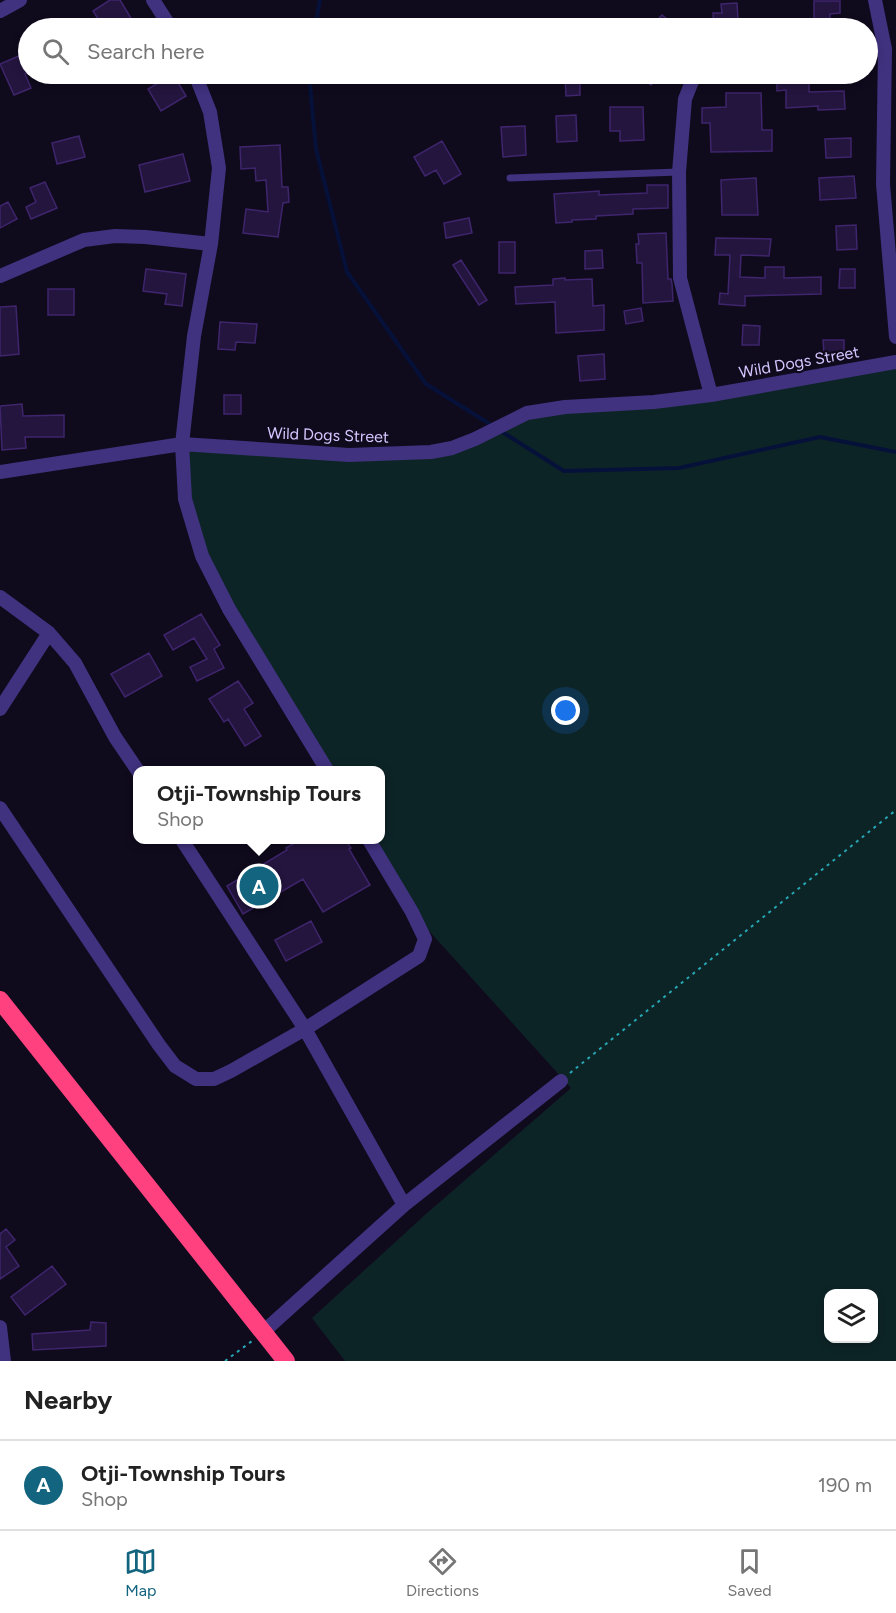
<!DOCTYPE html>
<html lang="en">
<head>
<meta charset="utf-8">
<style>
	body { margin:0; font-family:Figtree,sans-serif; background:#f6f6f6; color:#222 }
	.controls { position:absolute; right:18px; bottom:18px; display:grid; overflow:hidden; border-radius:12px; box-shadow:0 3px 9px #0003 }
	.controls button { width:54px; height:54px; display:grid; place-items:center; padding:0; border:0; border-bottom:2px solid #e0e0e0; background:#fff; color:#222; font:30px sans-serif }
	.you { position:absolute; left:566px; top:711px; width:21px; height:21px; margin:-15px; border:4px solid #fff; border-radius:50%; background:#1a73e8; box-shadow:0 0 0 9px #1a73e833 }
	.badge { display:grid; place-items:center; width:39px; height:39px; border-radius:50%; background:#13647f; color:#fff; font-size:20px; font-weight:700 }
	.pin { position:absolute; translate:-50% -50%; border:3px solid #fff; box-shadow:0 2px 6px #0006 }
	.popup { position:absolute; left:133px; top:766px; width:252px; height:78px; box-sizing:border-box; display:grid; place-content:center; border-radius:12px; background:#fff; filter:drop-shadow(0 2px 4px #0005); font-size:20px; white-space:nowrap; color:#767676 }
	.popup b { font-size:22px; color:#222 }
	.popup::after { content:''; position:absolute; left:50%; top:100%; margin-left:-12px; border:12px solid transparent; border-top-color:#fff }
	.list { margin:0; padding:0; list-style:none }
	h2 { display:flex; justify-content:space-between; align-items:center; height:78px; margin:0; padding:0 24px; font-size:26px }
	h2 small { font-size:20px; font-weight:400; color:#767676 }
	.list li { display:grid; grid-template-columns:39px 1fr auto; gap:18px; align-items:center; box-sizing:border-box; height:90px; padding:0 24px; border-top:2px solid #e0e0e0 }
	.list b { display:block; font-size:22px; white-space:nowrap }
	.list p { margin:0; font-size:20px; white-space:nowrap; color:#767676 }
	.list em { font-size:20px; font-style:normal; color:#767676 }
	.icon { flex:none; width:33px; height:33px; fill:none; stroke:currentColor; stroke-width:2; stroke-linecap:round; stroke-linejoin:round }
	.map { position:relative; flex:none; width:896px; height:1361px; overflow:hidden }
	.search { position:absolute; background:#fff; box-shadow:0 3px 9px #0003; left:18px; right:18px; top:18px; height:66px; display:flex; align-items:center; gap:15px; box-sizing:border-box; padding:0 21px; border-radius:33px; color:#767676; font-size:22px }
	.sheet { height:168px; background:#fff }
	nav { display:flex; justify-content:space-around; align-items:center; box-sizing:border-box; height:84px; border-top:2px solid #e0e0e0; background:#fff; font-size:16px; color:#767676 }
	nav a { display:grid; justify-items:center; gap:3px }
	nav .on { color:#13647f }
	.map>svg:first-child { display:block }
	.green { fill:#0d2427; fill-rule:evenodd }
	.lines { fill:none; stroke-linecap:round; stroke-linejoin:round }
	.stream { stroke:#06113a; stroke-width:4 }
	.building { fill:#24153f; stroke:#3e256c; stroke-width:1.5 }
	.path { stroke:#25a7b4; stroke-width:2; stroke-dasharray:3 4.5; stroke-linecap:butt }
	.lane { stroke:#40327f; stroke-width:7 }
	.street { stroke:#40327f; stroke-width:14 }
	.highway { stroke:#ff4180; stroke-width:18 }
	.labels { text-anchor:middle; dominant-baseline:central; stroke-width:4.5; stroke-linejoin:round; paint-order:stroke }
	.street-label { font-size:16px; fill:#d5c6ff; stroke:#100a1d }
</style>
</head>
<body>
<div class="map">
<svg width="896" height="1361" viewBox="0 0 896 1361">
	<rect width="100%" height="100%" fill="#100a1d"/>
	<!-- green -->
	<path class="green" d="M896,362v999h-551l-33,-43 114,-104 145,-126 -159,-176 -43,-72h11v-70h-53l-125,-214 -20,-112 249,8 96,-39 127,-11zM828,1294h46v44h-46z"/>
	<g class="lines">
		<!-- stream -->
		<path class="stream" d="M315,28l5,-28
			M309,74l7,75 31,123 79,112 67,42
			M499,430l65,41 115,-3 141,-31 76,15"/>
	</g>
	<!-- building -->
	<path class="building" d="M110,0h10l17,28h-24l-2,-4 -7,4 -11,-17z
		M814,1h26v12l-10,1v12h-16z
		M737,3l1,17 -8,1 1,7h-17l-1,-15h9l-1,-9z
		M662,15l16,13h-28z
		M28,52v20l-3,2 6,14 -17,7 -14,-31z
		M173,74l13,22 -25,15 -13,-22z
		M565,74h15v21l-14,1z
		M635,74h25l-9,11z
		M809,78v14l35,-1 1,18 -27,1v-4l-32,2v-18l-9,1v-12z
		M726,93h35l1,37h10v21l-61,1 -1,-29h-8v-15l24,-1z
		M610,107h33l1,33 -24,1v-10h-10z
		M576,115l1,26 -20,1 -1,-26z
		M525,126l1,29 -23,2 -2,-30z
		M79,136l6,21 -28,7 -5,-21z
		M851,138v19l-25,1 -1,-19z
		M442,141l19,33 -17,10 -8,-14 -11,6 -11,-19z
		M280,145l2,42h6l1,15 -6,1 -5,34 -35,-4 3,-24 22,3 -2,-32 -10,1 -1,-13 -14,1 -1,-22z
		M183,154l7,27 -45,11 -6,-27z
		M854,176l2,22 -36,2 -1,-22z
		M756,178l2,37h-36l-1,-35z
		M45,182l12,26 -26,11 -5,-12 10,-5 -6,-14z
		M647,185h21v23l-35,1v5l-37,2v3l-24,1v2l-16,1 -2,-29 45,-3v4l48,-2z
		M8,202l9,17 -17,9v-22z
		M469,218l3,15 -26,5 -2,-15z
		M856,225l1,24 -20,1 -1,-24z
		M666,233l2,46h3l1,5 1,17 -30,2 -1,-40h-5l-1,-19h3l-1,-10z
		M716,238l55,1 -2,17 -28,-1 -1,22 25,1v-11h19v11l37,-1v17l-76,2v10l-26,-2 1,-11 8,1 2,-39h-15z
		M499,242h16v31h-16z
		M602,250l1,18 -18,1v-18z
		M461,260l26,40 -8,5 -26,-40z
		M146,269l40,5 -4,32 -17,-2 2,-10 -24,-3z
		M840,269h15v19h-16z
		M565,278v2l27,-1 1,27 11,-1v25l-48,3 -1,-31 -39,2 -1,-17 38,-2v-6z
		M48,289h26v26h-26z
		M16,306l3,48 -19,2v-49z
		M641,308l2,13 -17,3 -2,-13z
		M220,322l37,2 -2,19 -19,-1 -1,8 -17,-1z
		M743,325l17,1 -1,19h-17z
		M823,340h21v13l-20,1z
		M604,354l1,25 -25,2 -2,-25z
		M224,395h17v19h-17z
		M22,404l1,12 41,-1v22h-39l1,11 -24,2 -2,-44z
		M201,614l19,31 -6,4 10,19 -27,13 -7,-14 17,-8 -13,-21 -21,12 -9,-15z
		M149,653l13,23 -37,21 -14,-23z
		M238,681l15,22 -9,6 17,27 -16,10 -17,-27 -4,3 -15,-23z
		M300,840h45l6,8 -2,1 21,36 -47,27 -20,-33 -60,35 -16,-28 60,-36 -1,-2z
		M311,921l11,21 -36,19 -11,-21z
		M6,1229l9,11 -9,7 13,19 -19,13v-45z
		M52,1266l14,18 -41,31 -14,-18z
		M91,1322l15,1v23l-73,4 -1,-16 58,-4z"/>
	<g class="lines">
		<!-- path -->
		<path class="path" d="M570,1073l326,-263
			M225,1361l27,-20"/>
		<!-- lane -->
		<path class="lane" d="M510,178l169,-6"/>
		<!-- street -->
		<path class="street" d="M153,0l18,28
			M875,0l10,49 -2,135 13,153
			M0,11l20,-11
			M868,50l17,-1
			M195,74l15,38 9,56 -8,76 -17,92 -12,108 3,55 17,57 27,53 98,161
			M700,74l-7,5 -8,20 -6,73 1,106 31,117
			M0,276l84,-36 31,-4 30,1 66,7
			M0,472l182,-28 167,11 82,-3 21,-4 23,-9 52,-26 38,-6 89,-5 57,-7 185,-33
			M0,597l49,36 26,30 40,74 23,34
			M0,709l49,-76
			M0,808l159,237 16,21 21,13h18l17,-8 74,-42 114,-73 6,-17 -13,-27 -43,-72
			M182,840l123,189 99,176
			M0,1327l4,34
			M262,1333l142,-128 157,-124"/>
		<!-- highway -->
		<path class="highway" d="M0,1000l286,361"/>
	</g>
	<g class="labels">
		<!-- street labels -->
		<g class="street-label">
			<text transform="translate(799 362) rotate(-10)">Wild Dogs Street</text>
			<text transform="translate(328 435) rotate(2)">Wild Dogs Street</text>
		</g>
	</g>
</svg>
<div class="controls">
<button><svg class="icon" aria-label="layers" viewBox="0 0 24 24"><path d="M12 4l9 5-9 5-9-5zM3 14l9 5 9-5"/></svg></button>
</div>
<div class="you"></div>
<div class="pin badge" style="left:259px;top:886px">A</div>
<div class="popup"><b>Otji-Township Tours</b>Shop</div>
<div class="search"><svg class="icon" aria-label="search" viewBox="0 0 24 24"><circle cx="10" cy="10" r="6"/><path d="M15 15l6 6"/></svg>Search here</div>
</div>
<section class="sheet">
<h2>Nearby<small></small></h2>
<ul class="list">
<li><span class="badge">A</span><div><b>Otji-Township Tours</b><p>Shop</p></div><em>190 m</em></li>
</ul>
</section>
<nav>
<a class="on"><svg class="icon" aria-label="map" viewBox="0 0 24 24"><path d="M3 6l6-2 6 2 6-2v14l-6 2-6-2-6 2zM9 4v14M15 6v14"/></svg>Map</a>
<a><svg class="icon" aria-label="directions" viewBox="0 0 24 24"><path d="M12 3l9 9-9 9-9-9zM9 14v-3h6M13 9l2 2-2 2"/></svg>Directions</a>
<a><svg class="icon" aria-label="saved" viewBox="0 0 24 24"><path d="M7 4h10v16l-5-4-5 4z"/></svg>Saved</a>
</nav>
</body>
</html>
